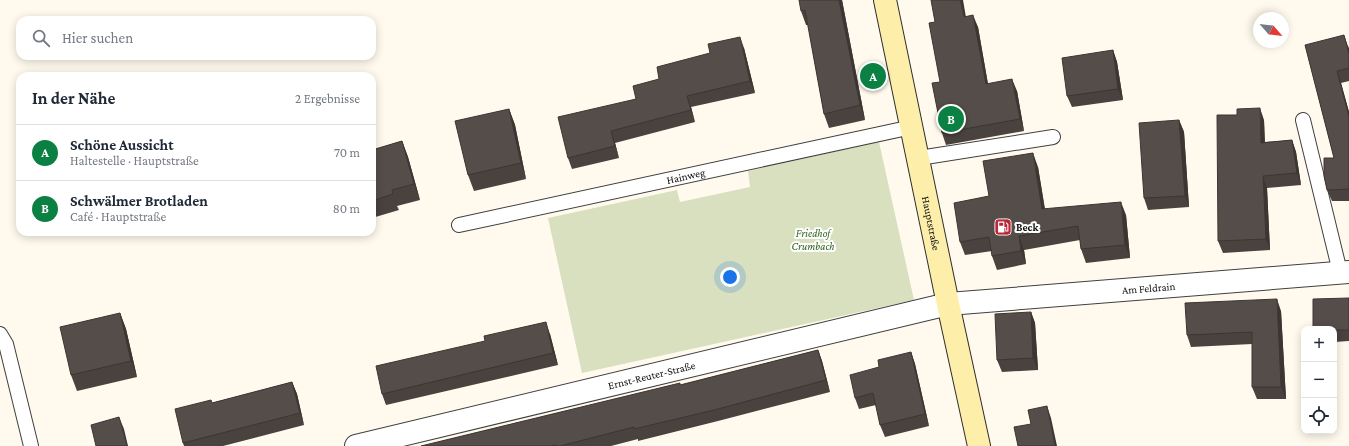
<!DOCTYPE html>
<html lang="de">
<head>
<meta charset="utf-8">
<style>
	body { margin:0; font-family:"Crimson Pro",serif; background:#f6f6f7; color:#1f2937 }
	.controls { position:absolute; right:12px; bottom:12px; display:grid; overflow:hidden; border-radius:8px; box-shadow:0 2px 10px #0003 }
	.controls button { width:36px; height:36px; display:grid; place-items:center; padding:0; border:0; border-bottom:1px solid #e0e1e3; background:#fff; color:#1f2937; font:20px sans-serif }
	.compass { position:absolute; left:1253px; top:12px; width:36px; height:36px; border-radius:50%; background:#fff; box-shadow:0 2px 10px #0003; rotate:118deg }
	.you { position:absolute; left:730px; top:277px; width:14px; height:14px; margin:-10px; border:3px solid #fff; border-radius:50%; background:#1a73e8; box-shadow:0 0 0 6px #1a73e833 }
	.badge { display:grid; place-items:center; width:26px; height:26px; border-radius:50%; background:#0b8043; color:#fff; font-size:13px; font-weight:700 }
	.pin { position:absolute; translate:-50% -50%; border:2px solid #fff; box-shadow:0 1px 4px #0006 }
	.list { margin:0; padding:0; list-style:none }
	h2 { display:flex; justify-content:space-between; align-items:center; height:52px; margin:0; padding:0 16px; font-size:17px }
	h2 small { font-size:13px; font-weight:400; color:#747a83 }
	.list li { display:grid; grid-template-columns:26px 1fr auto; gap:12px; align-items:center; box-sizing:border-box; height:56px; padding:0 16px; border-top:1px solid #e0e1e3 }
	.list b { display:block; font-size:15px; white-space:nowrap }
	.list p { margin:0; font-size:13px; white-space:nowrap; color:#747a83 }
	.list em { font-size:13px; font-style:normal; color:#747a83 }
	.icon { flex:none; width:22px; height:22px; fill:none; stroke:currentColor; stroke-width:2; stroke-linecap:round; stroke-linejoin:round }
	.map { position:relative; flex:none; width:1349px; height:446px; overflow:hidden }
	.search { position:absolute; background:#fff; box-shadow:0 2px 10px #0003; left:16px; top:16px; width:360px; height:44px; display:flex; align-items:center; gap:10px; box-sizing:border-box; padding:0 14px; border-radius:12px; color:#747a83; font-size:15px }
	.panel { position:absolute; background:#fff; box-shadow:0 2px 10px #0003; left:16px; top:72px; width:360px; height:164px; border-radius:12px }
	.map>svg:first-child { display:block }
	.cemetery { fill:#d8e0bf }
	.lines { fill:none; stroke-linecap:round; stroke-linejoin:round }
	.lane-casing { stroke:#404040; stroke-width:16 }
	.street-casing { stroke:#404040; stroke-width:24 }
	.secondary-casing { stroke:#2f2f2f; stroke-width:24 }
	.lane { stroke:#fff; stroke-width:14 }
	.street { stroke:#fff; stroke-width:22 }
	.secondary { stroke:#fdeea9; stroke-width:22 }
	.wall { fill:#49423f }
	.shaded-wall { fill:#3c3633 }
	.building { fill:#554d49; stroke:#3c3633 }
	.labels { text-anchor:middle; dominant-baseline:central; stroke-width:4; stroke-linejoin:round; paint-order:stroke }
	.street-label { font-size:11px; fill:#0d0d0d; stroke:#fff }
	.poi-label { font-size:11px; font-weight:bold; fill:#0d0d0d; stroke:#fff; text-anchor:start }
	.park-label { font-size:11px; font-style:italic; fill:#32631e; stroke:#fff }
</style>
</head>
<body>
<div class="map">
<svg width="1349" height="446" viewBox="0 0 1349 446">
	<rect width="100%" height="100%" fill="#fffaed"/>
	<!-- cemetery -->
	<path class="cemetery" d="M879,142l35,158 -332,73 -34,-155 129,-28 3,12 70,-15 -2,-16z"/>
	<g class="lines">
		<!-- lane casing -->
		<g class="lane-casing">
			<g id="lane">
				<path d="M1303,120l37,152"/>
				<path d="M919,158l134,-21"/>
				<path id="s1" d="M459,225l453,-98"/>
				<path d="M0,334l6,10 25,102"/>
			</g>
		</g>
		<!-- street casing -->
		<g class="street-casing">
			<g id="street">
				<path id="s2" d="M356,446l592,-142 401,-32"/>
			</g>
		</g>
		<!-- secondary casing -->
		<g class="secondary-casing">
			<g id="secondary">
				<path id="s3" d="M885,0l63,304 31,142"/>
			</g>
		</g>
		<!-- lane -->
		<use href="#lane" class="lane"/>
		<!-- street -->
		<use href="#street" class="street"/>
		<!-- secondary -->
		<use href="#secondary" class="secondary"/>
	</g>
	<!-- wall -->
	<path class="wall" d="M842,0l23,120 -36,8 -5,-14 -16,-89h-2l-5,-14z
		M966,17l12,10 10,57 29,7 7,40 -78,14 -4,-12 -2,-51z
		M1305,45l43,1 1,3v32l-8,2 8,29v89h-17l-5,-11 7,-32z
		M744,48l11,45 -64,14 4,15 -80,21 4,15 -47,11 -4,-11 68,-59z
		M1113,50l4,12 6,38 -51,7 -5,-11z
		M509,109l6,16 11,54 -52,12 -6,-16z
		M1179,120l5,12 5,75 -41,3 -4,-12z
		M1264,120l1,22 27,-2 4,12 5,33 -34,3 3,62 -47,3 -5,-12z
		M402,141l6,16 12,43 -23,6 2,4 -27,8v-68z
		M1038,167l7,42 81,6 4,43 -44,5 -5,-14 -1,-9 -56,10 2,14 -29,6 -5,-14v-5l-27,4 -5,-13 29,-46z
		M1349,298v43l-15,1v-13z
		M1281,311l5,88h-29l-5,-12v-43l-61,3 -4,-12z
		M1031,312l4,11 3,47 -36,2 -5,-12z
		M120,313l6,16 11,48 -60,14 -6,-16z
		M550,334l8,31 -172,40 -4,-11z
		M818,350l4,11 8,31 -112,29 -80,20v-2l-27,7h-190l259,-61z
		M911,352l4,12 14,62 -44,11 -5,-12 -4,-20 -17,4 -4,-11 24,-31z
		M292,382l5,12 7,31 -81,21h-39l-1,-3 29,-40z"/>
	<!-- shaded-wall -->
	<path class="shaded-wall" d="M839,0h3l23,120 -5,-15z
		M960,0h3l5,29 -4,-12z
		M973,15l5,12 12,69 -4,-12z
		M1344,35l5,14v5z
		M740,37l4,11 11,45 -5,-12z
		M1113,50l4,12 6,38 -5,-11z
		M1337,71l4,12 8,29v5z
		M1012,79l5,12 7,40 -4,-12z
		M687,96l4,11 4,15 -4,-12z
		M1260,108l4,12 1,35 -4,-12z
		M509,109l6,16 11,54 -5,-16z
		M1179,120l5,12 5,75 -4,-11z
		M611,131l4,12 4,15 -4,-12z
		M1292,140l4,12 5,33 -4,-12z
		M402,141l6,16 12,43 -6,-16z
		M1033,153l5,14 9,56 -5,-14z
		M1263,176l4,12 3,62 -4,-11z
		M1121,202l5,13 4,43 -5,-13z
		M1019,236l5,14 2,14 -5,-13z
		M1277,299l4,12 5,88 -5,-12z
		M1031,312l4,11 3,47 -5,-12z
		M120,313l6,16 11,48 -6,-16z
		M546,322l4,12 8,31 -5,-12z
		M818,350l4,11 8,31 -4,-12z
		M911,352l4,12 14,62 -4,-12z
		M292,382l5,12 7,31 -4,-12z
		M1047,406l4,12 6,28h-2z
		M119,417l5,12 4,17h-1z"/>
	<!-- building -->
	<path class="building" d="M799,0h40l21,105 -36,9 -19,-104 -4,1z
		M931,0h29l4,17 9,-2 13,69 26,-5 8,40 -78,14 -10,-50 8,-1 -11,-59 6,-1z
		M1344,35l5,19v14l-12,3 12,46v72l-22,1 -3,-14v-18h10l-29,-113z
		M740,37l10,44 -63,15 4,14 -80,21 4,15 -47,12 -10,-41 78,-18 -3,-13 26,-7 -2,-12 53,-14 -2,-9z
		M1113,50l5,39 -51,7 -5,-38z
		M1260,108l1,35 31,-3 5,33 -34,3 3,63 -48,2 -1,-126h20v-6z
		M509,109l12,54 -53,12 -13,-54z
		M1179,120l6,76 -41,2 -5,-75z
		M402,141l12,43 -22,6 1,4 -21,7v-51z
		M1033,153l9,56 79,-7 4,43 -44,4 -3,-23 -59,10 2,15 -29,5 -3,-19 -29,5 -6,-39 35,-7 -6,-35z
		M1349,298v32h-15v-1h-21v-30z
		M1277,299l4,88h-29v-55l-65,3 -2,-32z
		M1031,312l2,46 -36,2 -2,-46z
		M120,313l11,48 -60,14 -11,-48z
		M546,322l7,31 -171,41 -6,-28 109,-25 -1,-5z
		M818,350l8,30 -112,30 -80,19v-2l-74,19h-4v-1l-5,1h-130l259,-63v2z
		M911,352l14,62 -45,11 -7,-32 -18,5 -5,-23 29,-8 -1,-7z
		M292,382l8,31 -117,30 -8,-34 36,-9 1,3z
		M1047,406l8,40h-37l-4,-19 17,-3 -3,-14z
		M119,417l8,29h-31l-5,-21z"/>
	<!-- icons -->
	<defs>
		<g id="fuel-square" transform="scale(0.9)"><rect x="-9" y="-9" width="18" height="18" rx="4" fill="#ba2739" stroke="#fff"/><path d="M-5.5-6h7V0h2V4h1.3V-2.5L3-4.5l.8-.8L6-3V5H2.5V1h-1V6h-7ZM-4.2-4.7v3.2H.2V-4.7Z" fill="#fff"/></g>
	</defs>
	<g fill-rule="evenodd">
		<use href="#fuel-square" x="1003" y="227"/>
	</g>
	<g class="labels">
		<!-- street labels -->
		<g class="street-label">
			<text stroke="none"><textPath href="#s1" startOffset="232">Hainweg</textPath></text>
			<text stroke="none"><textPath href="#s3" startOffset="228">Hauptstraße</textPath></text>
			<text stroke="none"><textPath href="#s2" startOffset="810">Am Feldrain</textPath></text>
			<text stroke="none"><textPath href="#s2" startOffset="304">Ernst-Reuter-Straße</textPath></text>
		</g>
		<!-- poi labels -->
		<g class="poi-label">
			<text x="1016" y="227">Beck</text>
		</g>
		<!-- park labels -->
		<g class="park-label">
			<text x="813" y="233">Friedhof<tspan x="813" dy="13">Crumbach</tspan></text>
		</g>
	</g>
</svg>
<div class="controls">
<button>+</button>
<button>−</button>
<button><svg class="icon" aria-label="locate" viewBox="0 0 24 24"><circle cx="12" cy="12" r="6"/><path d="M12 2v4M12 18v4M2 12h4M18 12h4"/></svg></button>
</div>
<svg class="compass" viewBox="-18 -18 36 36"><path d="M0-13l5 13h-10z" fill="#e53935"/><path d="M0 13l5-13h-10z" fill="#747a83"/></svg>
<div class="you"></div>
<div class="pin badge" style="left:873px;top:76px">A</div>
<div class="pin badge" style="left:951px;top:119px">B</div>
<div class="search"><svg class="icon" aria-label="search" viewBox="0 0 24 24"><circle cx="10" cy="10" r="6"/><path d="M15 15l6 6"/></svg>Hier suchen</div>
<section class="panel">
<h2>In der Nähe<small>2 Ergebnisse</small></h2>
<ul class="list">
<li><span class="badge">A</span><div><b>Schöne Aussicht</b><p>Haltestelle · Hauptstraße</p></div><em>70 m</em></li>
<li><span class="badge">B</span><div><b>Schwälmer Brotladen</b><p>Café · Hauptstraße</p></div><em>80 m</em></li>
</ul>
</section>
</div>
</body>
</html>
